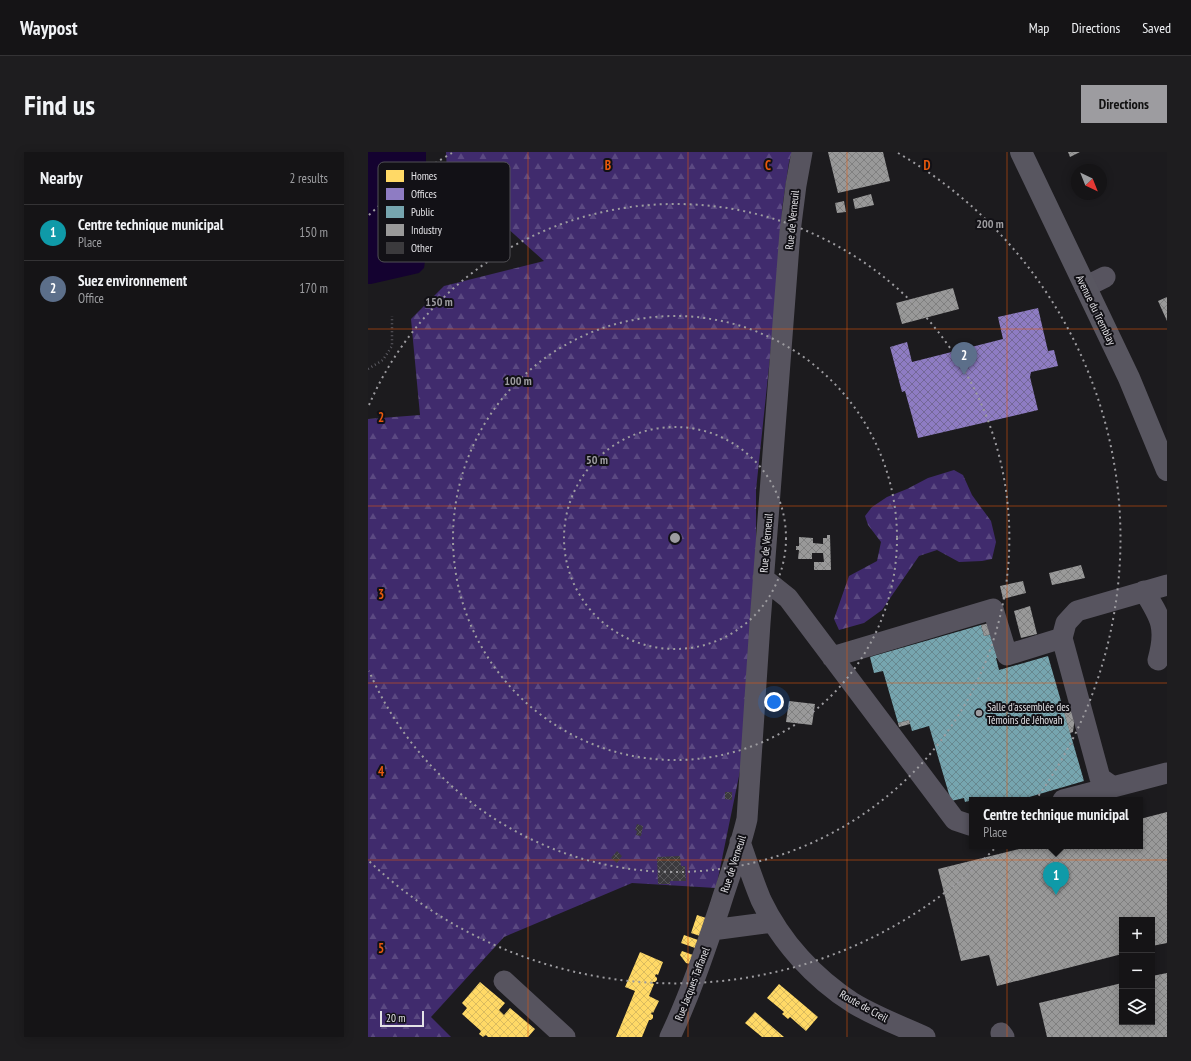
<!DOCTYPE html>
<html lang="en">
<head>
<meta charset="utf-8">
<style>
	body { margin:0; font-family:"PT Sans Narrow",sans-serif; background:#1e1d1f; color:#f1f3f6 }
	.controls { position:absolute; right:12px; bottom:12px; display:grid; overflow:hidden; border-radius:0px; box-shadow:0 2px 10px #0003 }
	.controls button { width:36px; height:36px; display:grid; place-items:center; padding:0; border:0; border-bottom:1px solid #343335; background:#151416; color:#f1f3f6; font:20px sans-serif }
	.compass { position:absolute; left:703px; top:12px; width:36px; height:36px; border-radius:50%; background:#151416; box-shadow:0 2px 10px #0003; rotate:137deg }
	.scale { position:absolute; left:12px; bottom:10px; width:44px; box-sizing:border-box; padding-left:4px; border:2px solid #e3e2e6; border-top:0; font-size:11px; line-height:14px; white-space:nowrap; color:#e3e2e6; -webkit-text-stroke:3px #121116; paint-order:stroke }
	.you { position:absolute; left:406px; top:550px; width:14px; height:14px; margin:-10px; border:3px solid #fff; border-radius:50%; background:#1a73e8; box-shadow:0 0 0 6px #1a73e833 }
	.badge { display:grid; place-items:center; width:26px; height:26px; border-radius:50%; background:#9d9ca0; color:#fff; font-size:13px; font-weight:700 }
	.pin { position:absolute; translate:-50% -33px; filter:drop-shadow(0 1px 2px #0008) }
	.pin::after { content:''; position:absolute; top:21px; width:14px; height:12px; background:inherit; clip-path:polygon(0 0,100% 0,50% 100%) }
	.popup { position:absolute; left:601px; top:645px; width:174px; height:52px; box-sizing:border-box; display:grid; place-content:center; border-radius:0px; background:#151416; filter:drop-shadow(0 1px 3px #0005); font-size:13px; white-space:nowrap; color:#9d9ea1 }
	.popup b { font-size:15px; color:#f1f3f6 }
	.popup::after { content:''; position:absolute; left:50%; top:100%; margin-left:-8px; border:8px solid transparent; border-top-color:#151416 }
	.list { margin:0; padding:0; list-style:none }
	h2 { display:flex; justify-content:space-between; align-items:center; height:52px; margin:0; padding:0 16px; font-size:17px }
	h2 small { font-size:13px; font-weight:400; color:#9d9ea1 }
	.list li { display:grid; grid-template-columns:26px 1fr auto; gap:12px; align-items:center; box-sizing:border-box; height:56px; padding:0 16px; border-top:1px solid #343335 }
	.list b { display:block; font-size:15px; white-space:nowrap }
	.list p { margin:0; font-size:13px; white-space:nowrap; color:#9d9ea1 }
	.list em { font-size:13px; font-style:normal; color:#9d9ea1 }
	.icon { flex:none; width:22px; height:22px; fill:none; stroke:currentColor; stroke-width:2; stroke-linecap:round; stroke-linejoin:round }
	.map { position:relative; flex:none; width:799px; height:885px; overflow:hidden; border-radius:0px }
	header { display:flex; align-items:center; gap:24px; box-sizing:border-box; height:56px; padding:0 20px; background:#151416; border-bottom:1px solid #343335 }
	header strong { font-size:19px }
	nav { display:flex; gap:22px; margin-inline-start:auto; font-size:14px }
	.intro { display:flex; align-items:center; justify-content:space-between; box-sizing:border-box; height:96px; padding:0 24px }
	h1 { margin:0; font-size:28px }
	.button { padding:10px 18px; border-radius:0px; background:#9d9ca0; color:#111; font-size:14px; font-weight:700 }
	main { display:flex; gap:24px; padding:0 24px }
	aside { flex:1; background:#151416; border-radius:0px; box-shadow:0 2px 10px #0003 }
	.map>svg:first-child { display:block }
	.forest { fill:url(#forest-firs) }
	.water { fill:#140230 }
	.homes { fill:url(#homes-cross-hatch) }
	.offices { fill:url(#offices-cross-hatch) }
	.public { fill:url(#public-cross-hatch) }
	.industry { fill:url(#industry-cross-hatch) }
	.building { fill:url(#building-cross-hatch) }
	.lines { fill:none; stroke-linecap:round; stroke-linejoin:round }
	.path { stroke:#5d5c63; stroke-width:2.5; stroke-dasharray:1 3; stroke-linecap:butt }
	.minor { stroke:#57545f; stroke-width:21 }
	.major { stroke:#585660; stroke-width:22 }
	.grid { fill:none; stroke:#e8590c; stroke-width:1; stroke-opacity:0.55 }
	.ring { fill:none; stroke:#9d9ca0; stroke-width:2; stroke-dasharray:2 4 }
	.poi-dot { fill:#9d9ca0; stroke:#121116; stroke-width:1.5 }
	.labels { text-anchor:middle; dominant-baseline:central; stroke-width:4; stroke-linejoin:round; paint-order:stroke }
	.street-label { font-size:11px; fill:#e3e2e6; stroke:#121116 }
	.poi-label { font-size:11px; fill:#e3e2e6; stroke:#121116; text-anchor:start }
	.key { fill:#121116; stroke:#515054; stroke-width:1 }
	.key-label { font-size:11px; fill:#e3e2e6 }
	.grid-label { font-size:13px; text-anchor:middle; font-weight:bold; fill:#e8590c; stroke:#121116; stroke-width:4; stroke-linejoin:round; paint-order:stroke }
	.centre { fill:#9d9ca0; stroke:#121116; stroke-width:2 }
	.ring-label { font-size:12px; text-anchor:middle; font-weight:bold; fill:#9d9ca0; stroke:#121116; stroke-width:4; stroke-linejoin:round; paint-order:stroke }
</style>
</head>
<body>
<header>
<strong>Waypost</strong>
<nav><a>Map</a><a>Directions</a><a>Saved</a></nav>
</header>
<div class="intro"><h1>Find us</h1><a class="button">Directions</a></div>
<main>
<aside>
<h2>Nearby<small>2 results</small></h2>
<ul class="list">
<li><span class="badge" style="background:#0f9aa8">1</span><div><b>Centre technique municipal</b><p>Place</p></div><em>150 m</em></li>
<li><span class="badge" style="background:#5c6f8a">2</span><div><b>Suez environnement</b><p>Office</p></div><em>170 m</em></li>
</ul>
</aside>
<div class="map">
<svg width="799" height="885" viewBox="0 0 799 885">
	<defs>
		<pattern id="forest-firs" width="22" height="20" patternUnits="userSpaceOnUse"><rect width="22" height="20" fill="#402b6d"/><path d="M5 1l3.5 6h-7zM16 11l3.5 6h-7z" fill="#5b4982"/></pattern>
		<pattern id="homes-cross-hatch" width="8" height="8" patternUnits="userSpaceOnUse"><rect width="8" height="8" fill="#ffd966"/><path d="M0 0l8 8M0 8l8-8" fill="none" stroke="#dabb5f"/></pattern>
		<pattern id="offices-cross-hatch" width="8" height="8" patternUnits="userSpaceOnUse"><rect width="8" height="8" fill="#8e7cc3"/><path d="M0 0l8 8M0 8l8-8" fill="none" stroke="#746897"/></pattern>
		<pattern id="public-cross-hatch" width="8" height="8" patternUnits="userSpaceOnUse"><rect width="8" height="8" fill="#76a5af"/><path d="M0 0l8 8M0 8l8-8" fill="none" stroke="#67888f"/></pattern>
		<pattern id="industry-cross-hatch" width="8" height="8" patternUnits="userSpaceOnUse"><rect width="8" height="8" fill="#999"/><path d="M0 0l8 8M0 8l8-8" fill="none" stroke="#808080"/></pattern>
		<pattern id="building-cross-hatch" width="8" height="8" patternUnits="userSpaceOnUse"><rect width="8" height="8" fill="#3b3a3d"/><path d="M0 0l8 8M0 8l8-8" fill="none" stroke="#575659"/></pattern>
	</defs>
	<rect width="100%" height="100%" fill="#1c1b1e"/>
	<!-- forest -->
	<path class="forest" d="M78,0h346l-3,10 -7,47 -1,44 -25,237v159l-3,59 -37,180 -84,-5 -128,54 -73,80 20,20h-83v-618l52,-4 -9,-96 33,-33 100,-25 -97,-87z
		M586,318l9,5 9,20 19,26 5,21 -4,17 -10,2 -23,1 -22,-12 -18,6 -37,54 -18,13 -25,7 -5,-11 15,-43 28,-15 4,-19 -13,-17 -3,-9 7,-9 15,-10 20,-8 21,-11z"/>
	<!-- water -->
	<path class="water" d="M0,0h58l-1,109 -1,7 -5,5 -48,11h-3z"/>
	<!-- homes -->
	<path class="homes" d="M329,763l9,3 -6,18 -9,-3z
		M316,783l14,5 -3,8 -14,-5z
		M314,799l11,4 -3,9 -4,-1 -6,-8z
		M272,800l23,10 -5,13 -2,-1 -1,2 2,2v2l-2,2h-2l-1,1 2,1 -5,12 10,5 -6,12 -1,-1 -1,2 2,1v3l-2,2h-2l-7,17h-26l19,-46 -10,-4z
		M112,830l25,21 -6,7 5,5 6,-7 25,21 -7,8h-40l-2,-2 -3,2 -4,-3 2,-3 -19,-17 5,-6 -5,-5z
		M411,832l39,33 -12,14 -16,-14 -2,2 -6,-5 2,-2 -17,-14z
		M387,860l29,25h-22l-17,-14z"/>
	<!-- offices -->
	<path class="offices" d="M670,156l10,43 6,-1 4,16 -27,6 -1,5 8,33 -120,28 -13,-47 -3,1 -12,-45 17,-5 5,20 91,-23 -5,-22z"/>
	<!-- public -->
	<path class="public" d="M613,473l3,11 8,-2 7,24h-3l3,12 49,-14 36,125 -65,19h-47v10l-3,-9 -4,1 -1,-4 -13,3 -22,-75 -17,5 -3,-11 -11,3 -15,-52 -9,2 -4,-16z"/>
	<!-- industry -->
	<path class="industry" d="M460,0h55l7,29 -52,12z
		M700,0h12l-10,5z
		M503,42l3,11 -19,4 -2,-10z
		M476,49l2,11 -9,1 -2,-10z
		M585,136l6,21 -57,15 -6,-21z
		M799,145v24l-9,-20z
		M459,383h3l1,35h-17v-8h10l-1,-9h-11v6h-14l1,-9h-3v-4h3v-9l14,1v5l10,1v-6h4z
		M713,413l4,13 -33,7 -3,-12z
		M655,429l3,12 -23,6 -3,-13z
		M662,454l7,28 -16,4 -7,-27z
		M621,471l3,11 -8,2 -3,-11z
		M421,549l26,3 -3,21 -26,-3z
		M697,552l10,12 -2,16 -3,1 -8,-28z
		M541,568l1,4 -11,3 -1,-4z
		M799,660v131l-15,3v-26h-30v34l-125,32 -8,-31 -28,6 -23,-92 93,-23h109v-27z
		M799,821v64h-120l-8,-34 83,-20v39h30v-46z"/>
	<!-- building -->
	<path class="building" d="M357,640h7v8l-7,-1z
		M269,672l6,2 -2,10 -5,-1 1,-4 -2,-1z
		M249,699l5,5 -5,7 -6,-5z
		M312,704l1,10h4l1,15h-16v3h-12l-1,-27z"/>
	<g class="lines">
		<!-- path -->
		<path class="path" d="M0,217l15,-9 9,-14v-30"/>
		<!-- minor -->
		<path class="minor" d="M717,135l20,-10
			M395,426l25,20 167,222 15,5 2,-1
			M799,433l-90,26 -11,12 -4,15 38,140 13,9 54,-14
			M776,439c17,27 23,37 14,69
			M464,505l161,-48 14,46 55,-17
			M695,648l50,-13
			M372,690c7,20 13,39 21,58 20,42 53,78 92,103 23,14 48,23 72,34
			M344,778l61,-8
			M136,829l61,56
			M633,881l3,4
			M302,885c20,-42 35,-87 50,-131 9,-29 20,-57 27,-87l13,-196 30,-391 6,-47 6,-33"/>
		<!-- major -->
		<path class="major" d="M653,0l108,226 38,92"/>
	</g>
	<!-- grid -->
	<path class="grid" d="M160,0v885M320,0v885M479,0v885M639,0v885M0,177h799M0,354h799M0,531h799M0,708h799"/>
	<!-- distance rings -->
	<g class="ring">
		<circle cx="307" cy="386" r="111"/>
		<circle cx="307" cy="386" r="222"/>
		<path d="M1 253A334 334 0 1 1 1 519"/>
		<path d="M1 63A445 445 0 0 1 84 1M530 1A445 445 0 1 1 1 709"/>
	</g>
	<!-- markers -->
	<circle class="poi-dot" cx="611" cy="561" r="4"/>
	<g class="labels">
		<!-- street labels -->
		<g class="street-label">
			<text transform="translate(424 68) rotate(-84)">Rue de Verneuil</text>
			<text transform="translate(728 158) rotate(64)">Avenue du Tremblay</text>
			<text transform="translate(398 391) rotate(-85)">Rue de Verneuil</text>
			<text transform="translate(365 712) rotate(-72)">Rue de Verneuil</text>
			<text transform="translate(324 832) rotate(-69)">Rue Jacques Taffanel</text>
			<text transform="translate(496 854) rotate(29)">Route de Creil</text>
		</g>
		<!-- poi labels -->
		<g class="poi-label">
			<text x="619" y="555">Salle d'assemblée des<tspan x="619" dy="13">Témoins de Jéhovah</tspan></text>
		</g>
	</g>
	<!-- legend -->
	<rect x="10" y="10" width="132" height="100" rx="6" class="key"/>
	<rect x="18" y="18" width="18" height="12" fill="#ffd966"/>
	<rect x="18" y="36" width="18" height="12" fill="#8e7cc3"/>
	<rect x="18" y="54" width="18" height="12" fill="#76a5af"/>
	<rect x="18" y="72" width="18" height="12" fill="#999"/>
	<rect x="18" y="90" width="18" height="12" fill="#3b3a3d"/>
	<g class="key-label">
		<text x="43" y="28">Homes</text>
		<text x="43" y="46">Offices</text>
		<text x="43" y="64">Public</text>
		<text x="43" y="82">Industry</text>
		<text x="43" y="100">Other</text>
	</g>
	<g class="grid-label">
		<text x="240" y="18">B</text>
		<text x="400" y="18">C</text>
		<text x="559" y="18">D</text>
		<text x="13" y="270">2</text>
		<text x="13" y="447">3</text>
		<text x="13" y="624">4</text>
		<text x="13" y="801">5</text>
	</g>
	<circle cx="307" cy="386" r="6" class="centre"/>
	<g class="ring-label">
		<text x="622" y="76">200 m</text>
		<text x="71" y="154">150 m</text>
		<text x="150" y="233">100 m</text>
		<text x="229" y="312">50 m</text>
	</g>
</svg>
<div class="controls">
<button>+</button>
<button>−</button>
<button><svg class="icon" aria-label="layers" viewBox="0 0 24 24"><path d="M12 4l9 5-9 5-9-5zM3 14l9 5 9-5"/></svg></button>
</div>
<svg class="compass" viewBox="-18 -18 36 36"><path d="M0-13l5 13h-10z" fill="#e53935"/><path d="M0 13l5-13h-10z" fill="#9d9ea1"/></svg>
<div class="scale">20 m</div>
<div class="you"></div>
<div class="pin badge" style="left:688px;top:743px;background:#0f9aa8">1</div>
<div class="popup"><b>Centre technique municipal</b>Place</div>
<div class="pin badge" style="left:596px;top:223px;background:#5c6f8a">2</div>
</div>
</main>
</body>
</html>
